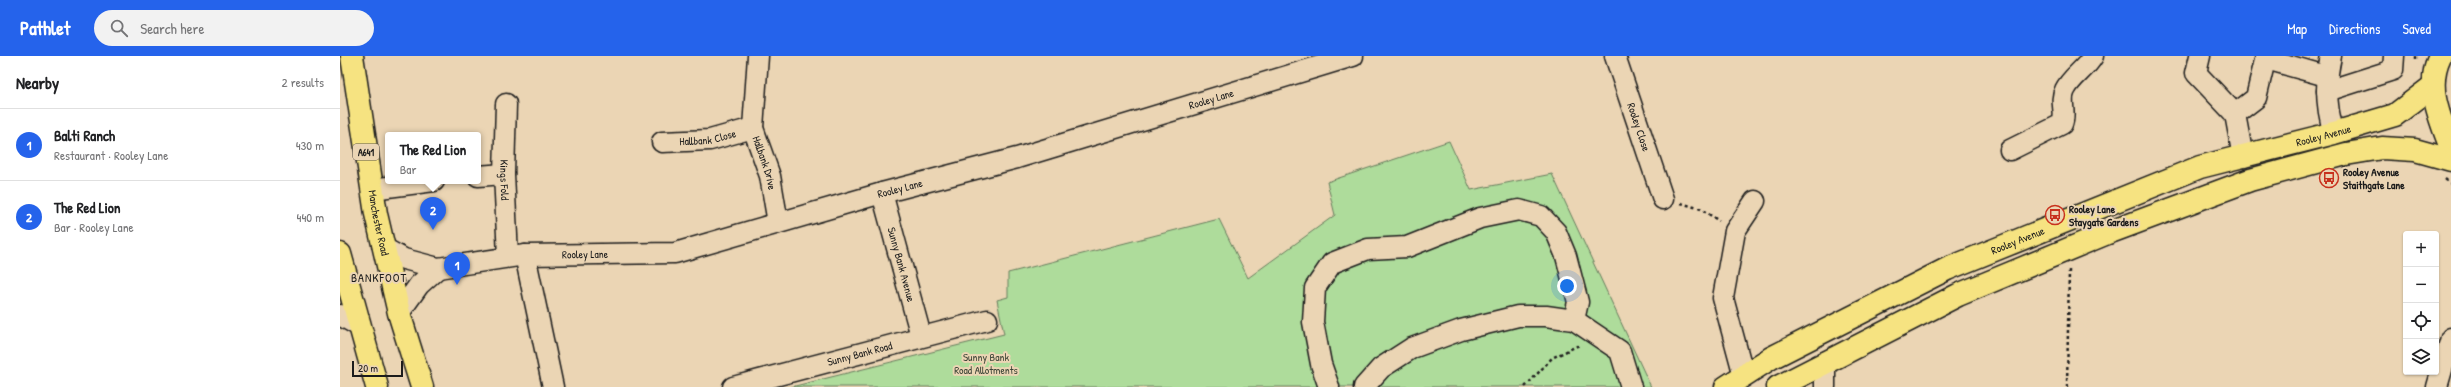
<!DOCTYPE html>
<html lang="en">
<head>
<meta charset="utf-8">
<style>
	body { margin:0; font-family:"Patrick Hand",sans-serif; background:#f2f2f2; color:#202124 }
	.controls { position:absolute; right:12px; bottom:12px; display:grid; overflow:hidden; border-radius:4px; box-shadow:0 1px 3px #0004 }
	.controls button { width:36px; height:36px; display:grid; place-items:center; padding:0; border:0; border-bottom:1px solid #e0e0e0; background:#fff; color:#202124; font:20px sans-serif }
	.scale { position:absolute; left:12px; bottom:10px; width:51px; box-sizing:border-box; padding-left:4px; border:2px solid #1c1c1c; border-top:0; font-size:11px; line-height:14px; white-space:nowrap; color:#1c1c1c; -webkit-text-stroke:3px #ebd5b4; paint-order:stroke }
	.you { position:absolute; left:1227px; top:230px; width:14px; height:14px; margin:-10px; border:3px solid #fff; border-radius:50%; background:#1a73e8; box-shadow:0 0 0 6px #1a73e833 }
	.badge { display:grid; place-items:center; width:26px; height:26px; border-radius:50%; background:#2563eb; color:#fff; font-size:13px; font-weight:700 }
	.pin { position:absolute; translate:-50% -33px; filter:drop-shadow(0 1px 2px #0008) }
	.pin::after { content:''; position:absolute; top:21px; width:14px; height:12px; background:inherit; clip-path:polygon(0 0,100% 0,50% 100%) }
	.popup { position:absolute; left:45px; top:76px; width:96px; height:52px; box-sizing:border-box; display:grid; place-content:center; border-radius:4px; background:#fff; filter:drop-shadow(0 1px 3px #0005); font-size:13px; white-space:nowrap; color:#757577 }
	.popup b { font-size:15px; color:#202124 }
	.popup::after { content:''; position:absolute; left:50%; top:100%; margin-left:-8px; border:8px solid transparent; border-top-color:#fff }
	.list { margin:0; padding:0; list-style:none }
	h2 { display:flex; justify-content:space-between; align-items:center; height:52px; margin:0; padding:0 16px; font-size:17px }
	h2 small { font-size:13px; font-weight:400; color:#757577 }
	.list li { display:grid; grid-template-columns:26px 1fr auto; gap:12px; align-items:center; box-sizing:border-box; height:72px; padding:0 16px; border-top:1px solid #e0e0e0 }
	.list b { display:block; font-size:15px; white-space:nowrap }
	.list p { margin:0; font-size:13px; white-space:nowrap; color:#757577 }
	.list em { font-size:13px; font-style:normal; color:#757577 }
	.icon { flex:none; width:22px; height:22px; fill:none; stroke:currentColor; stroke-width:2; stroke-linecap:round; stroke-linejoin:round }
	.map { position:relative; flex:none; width:2111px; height:331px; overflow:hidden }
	header { display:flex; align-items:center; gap:24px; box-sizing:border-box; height:56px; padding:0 20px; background:#2563eb; color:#fff }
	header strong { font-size:19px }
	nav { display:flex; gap:22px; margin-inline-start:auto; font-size:14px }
	.search { width:280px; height:36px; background:#f2f2f2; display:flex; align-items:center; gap:10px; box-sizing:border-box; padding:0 14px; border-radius:22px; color:#757577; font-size:15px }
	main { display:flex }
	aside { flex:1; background:#fff }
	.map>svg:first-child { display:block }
	.green { fill:#aedc9b; stroke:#657c5c }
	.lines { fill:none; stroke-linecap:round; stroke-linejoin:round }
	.minor-casing { stroke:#1c1c1c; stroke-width:23 }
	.major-casing { stroke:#1c1c1c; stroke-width:25 }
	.highway-casing { stroke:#1c1c1c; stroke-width:25 }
	.path { stroke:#1c1c1c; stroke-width:2.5; stroke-dasharray:3 3; stroke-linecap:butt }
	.minor { stroke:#ebd5b4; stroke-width:20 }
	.major { stroke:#f6e381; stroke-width:22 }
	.highway { stroke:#f6e381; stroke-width:22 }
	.labels { text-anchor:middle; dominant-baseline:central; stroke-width:4; stroke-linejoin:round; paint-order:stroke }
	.shield { fill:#ebd5b4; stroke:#5a544a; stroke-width:1 }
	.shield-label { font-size:10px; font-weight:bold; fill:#1c1c1c }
	.street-label { font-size:11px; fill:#1c1c1c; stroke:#ebd5b4 }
	.poi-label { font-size:11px; font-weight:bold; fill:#1c1c1c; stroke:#ebd5b4; text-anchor:start }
	.park-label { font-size:11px; fill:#394235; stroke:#ebd5b4 }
	.neighbourhood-label { font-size:12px; letter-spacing:1px; fill:#1c1c1c; stroke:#ebd5b4 }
</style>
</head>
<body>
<header>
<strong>Pathlet</strong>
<div class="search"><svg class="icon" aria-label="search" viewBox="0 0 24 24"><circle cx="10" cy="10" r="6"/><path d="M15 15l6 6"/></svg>Search here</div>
<nav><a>Map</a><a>Directions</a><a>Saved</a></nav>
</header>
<main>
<aside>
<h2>Nearby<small>2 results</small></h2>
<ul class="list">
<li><span class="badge">1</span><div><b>Balti Ranch</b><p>Restaurant · Rooley Lane</p></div><em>430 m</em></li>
<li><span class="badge">2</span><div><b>The Red Lion</b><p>Bar · Rooley Lane</p></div><em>440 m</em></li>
</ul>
</aside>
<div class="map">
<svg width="2111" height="331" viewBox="0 0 2111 331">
	<rect width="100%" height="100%" fill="#ebd5b4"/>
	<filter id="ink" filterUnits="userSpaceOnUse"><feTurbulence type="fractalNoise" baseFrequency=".025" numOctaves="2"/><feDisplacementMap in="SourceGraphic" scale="8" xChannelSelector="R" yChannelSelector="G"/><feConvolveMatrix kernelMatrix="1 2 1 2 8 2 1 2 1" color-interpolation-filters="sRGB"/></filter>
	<g filter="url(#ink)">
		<!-- green -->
		<path class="green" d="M1109,85l22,49 81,-16 99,213h-860l213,-53 -7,-34 11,-3v-24l211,-54 29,59 87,-63 -8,-33z"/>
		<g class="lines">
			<!-- minor casing -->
			<g class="minor-casing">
				<g id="minor">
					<path id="s1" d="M418,0l-5,72 17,48 8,47"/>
					<path id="s2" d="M1275,0l48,143"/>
					<path d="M1860,0l-4,17 39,41 21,-16 10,-42"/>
					<path d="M1991,0c-6,26 -5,52 3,77"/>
					<path d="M1926,3l60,17"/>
					<path d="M1987,35l66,-21 1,-14"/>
					<path id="s3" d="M166,48l-2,70 4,82"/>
					<path d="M1895,58l8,43"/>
					<path id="s4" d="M322,86l48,-2 43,-12"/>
					<path d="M1670,94l52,-26c5,-11 -3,-23 3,-34 6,-13 21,-21 28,-34"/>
					<path d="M138,120l26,-2"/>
					<path d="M32,133l62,-8"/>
					<path id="s5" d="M542,137l39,143"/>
					<path id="s6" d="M44,192l20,11 34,9 87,-13 150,-2 207,-60 135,-35 336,-102"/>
					<path d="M185,199l28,132"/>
					<path d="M59,257l20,-28 19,-17"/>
					<path d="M0,259l19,11"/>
					<path d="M1485,306v25"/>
					<path d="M1404,320l-21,-78 12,-67 20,-30"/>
					<path id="s7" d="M393,331l254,-67"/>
					<path d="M989,331l-8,-23 -8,-42 2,-34 17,-25 36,-14 39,-2 73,-29 39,-8 22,6 15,16 10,24 12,46 -4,18"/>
					<path d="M1024,331l17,-19 31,-20 49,-18 57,-14h28l28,4 46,31 11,36"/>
					<path d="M2097,331l14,-49"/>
				</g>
			</g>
			<!-- major casing -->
			<g class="major-casing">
				<g id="major">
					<path id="s8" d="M12,0l24,158 23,99 23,74"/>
					<path d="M0,198l37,133"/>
				</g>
			</g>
			<!-- highway casing -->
			<g class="highway-casing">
				<g id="highway">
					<path d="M2100,0c-15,31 0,62 11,92"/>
					<path id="s9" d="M1386,331l45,-29 176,-89 253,-102 134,-34 61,-18 38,-29"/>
					<path d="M1438,331l180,-92 147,-61 145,-54 96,-26 36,-6 33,2 36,10"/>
				</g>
			</g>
			<!-- path -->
			<path class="path" d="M2076,0v6
				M2105,123l6,5
				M1341,147l20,6 18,12
				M1185,331l27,-29 27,-13
				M1727,331l2,-117"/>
			<!-- minor -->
			<use href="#minor" class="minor"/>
			<!-- major -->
			<use href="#major" class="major"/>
			<!-- highway -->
			<use href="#highway" class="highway"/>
		</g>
	</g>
	<!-- icons -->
	<defs>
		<g id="bus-ring" transform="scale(1)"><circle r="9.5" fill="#ebd5b4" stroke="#c8321e" stroke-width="1.5"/><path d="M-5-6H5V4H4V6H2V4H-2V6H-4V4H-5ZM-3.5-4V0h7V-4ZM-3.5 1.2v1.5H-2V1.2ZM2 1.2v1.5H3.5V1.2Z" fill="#c8321e"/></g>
	</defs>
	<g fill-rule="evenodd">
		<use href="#bus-ring" x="1989" y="122"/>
		<use href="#bus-ring" x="1715" y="159"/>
	</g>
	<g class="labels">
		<!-- shield labels -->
		<rect class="shield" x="13" y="88" width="26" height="16" rx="3"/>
		<g class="shield-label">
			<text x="26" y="96">A641</text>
		</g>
		<!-- street labels -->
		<g class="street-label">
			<text stroke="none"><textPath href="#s6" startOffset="854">Rooley Lane</textPath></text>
			<text stroke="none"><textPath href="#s2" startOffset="75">Rooley Close</textPath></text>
			<text stroke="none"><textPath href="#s4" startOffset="46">Hallbank Close</textPath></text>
			<text stroke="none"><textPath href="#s9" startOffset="651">Rooley Avenue</textPath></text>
			<text stroke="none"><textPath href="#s1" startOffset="109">Hallbank Drive</textPath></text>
			<text stroke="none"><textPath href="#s3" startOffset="76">Kings Fold</textPath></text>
			<text stroke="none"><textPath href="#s6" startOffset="530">Rooley Lane</textPath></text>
			<text stroke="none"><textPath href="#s8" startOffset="169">Manchester Road</textPath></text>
			<text stroke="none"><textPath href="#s9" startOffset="327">Rooley Avenue</textPath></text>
			<text stroke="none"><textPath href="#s6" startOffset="206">Rooley Lane</textPath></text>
			<text stroke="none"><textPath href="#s5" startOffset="74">Sunny Bank Avenue</textPath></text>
			<text stroke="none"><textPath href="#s7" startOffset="131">Sunny Bank Road</textPath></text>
		</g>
		<!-- poi labels -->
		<g class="poi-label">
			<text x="2003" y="116">Rooley Avenue<tspan x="2003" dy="13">Staithgate Lane</tspan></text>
			<text x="1729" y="153">Rooley Lane<tspan x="1729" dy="13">Staygate Gardens</tspan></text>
		</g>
		<!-- park labels -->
		<g class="park-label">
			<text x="646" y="301">Sunny Bank<tspan x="646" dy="13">Road Allotments</tspan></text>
		</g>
		<!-- neighbourhood labels -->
		<g class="neighbourhood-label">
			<text x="39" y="221">BANKFOOT</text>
		</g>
	</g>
</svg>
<div class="controls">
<button>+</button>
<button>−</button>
<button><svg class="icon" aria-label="locate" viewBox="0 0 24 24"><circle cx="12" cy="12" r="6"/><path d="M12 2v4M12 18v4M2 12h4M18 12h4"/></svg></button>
<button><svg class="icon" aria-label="layers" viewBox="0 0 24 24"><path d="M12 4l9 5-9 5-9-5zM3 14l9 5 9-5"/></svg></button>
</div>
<div class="scale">20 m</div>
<div class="you"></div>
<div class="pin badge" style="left:117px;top:229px">1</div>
<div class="pin badge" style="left:93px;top:174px">2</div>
<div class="popup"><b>The Red Lion</b>Bar</div>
</div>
</main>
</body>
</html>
